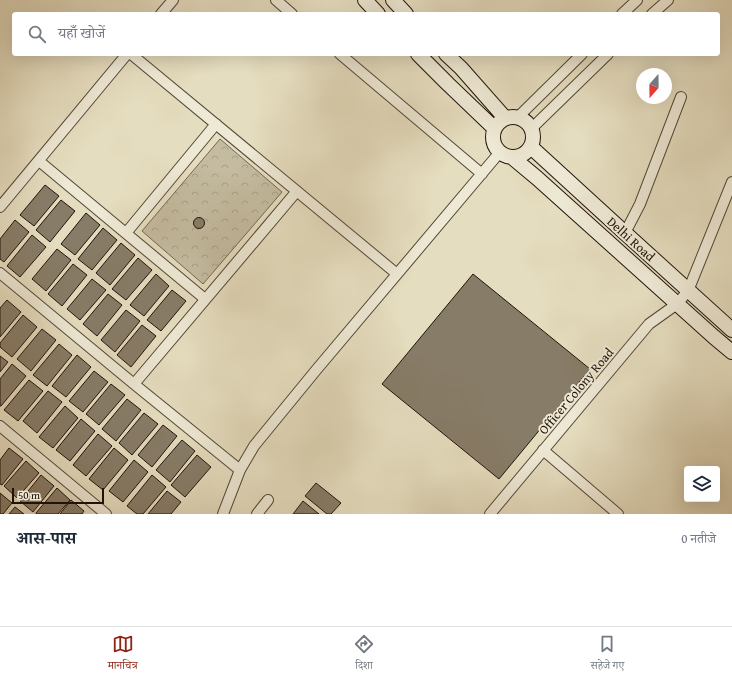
<!DOCTYPE html>
<html lang="hi">
<head>
<meta charset="utf-8">
<style>
	body { margin:0; font-family:"Gentium Book Plus","Noto Serif Devanagari",serif; background:#f2f2f3; color:#1f2937 }
	.controls { position:absolute; right:12px; bottom:12px; display:grid; overflow:hidden; border-radius:4px; box-shadow:0 4px 16px #0002 }
	.controls button { width:36px; height:36px; display:grid; place-items:center; padding:0; border:0; border-bottom:1px solid #e0e1e3; background:#fff; color:#1f2937; font:20px sans-serif }
	.compass { position:absolute; left:636px; top:68px; width:36px; height:36px; border-radius:50%; background:#fff; box-shadow:0 4px 16px #0002; rotate:200deg }
	.scale { position:absolute; left:12px; bottom:10px; width:92px; box-sizing:border-box; padding-left:4px; border:2px solid #21130a; border-top:0; font-size:11px; line-height:14px; white-space:nowrap; color:#21130a; -webkit-text-stroke:3px #eee9d5; paint-order:stroke }
	.list { margin:0; padding:0; list-style:none }
	h2 { display:flex; justify-content:space-between; align-items:center; height:52px; margin:0; padding:0 16px; font-size:17px }
	h2 small { font-size:13px; font-weight:400; color:#747a83 }
	.icon { flex:none; width:22px; height:22px; fill:none; stroke:currentColor; stroke-width:2; stroke-linecap:round; stroke-linejoin:round }
	.map { position:relative; flex:none; width:732px; height:514px; overflow:hidden }
	.search { position:absolute; background:#fff; box-shadow:0 4px 16px #0002; left:12px; right:12px; top:12px; height:44px; display:flex; align-items:center; gap:10px; box-sizing:border-box; padding:0 14px; border-radius:4px; color:#747a83; font-size:15px }
	.sheet { height:112px; background:#fff }
	nav { display:flex; justify-content:space-around; align-items:center; box-sizing:border-box; height:56px; border-top:1px solid #e0e1e3; background:#fff; font-size:11px; color:#747a83 }
	nav a { display:grid; justify-items:center; gap:2px }
	nav .on { color:#8f2418 }
	.map>svg:first-child { display:block }
	.park { fill:url(#park-crowns); stroke:#726755 }
	.building { fill:#877c68; stroke:#21130a }
	.lines { fill:none; stroke-linecap:round; stroke-linejoin:round }
	.street-casing { stroke:#524637; stroke-width:12 }
	.secondary-casing { stroke:#21130a; stroke-width:16 }
	.street { stroke:#eee9d5; stroke-width:10 }
	.secondary { stroke:#eee9d5; stroke-width:14 }
	.labels { text-anchor:middle; dominant-baseline:central; stroke-width:4; stroke-linejoin:round; paint-order:stroke }
	.street-label { font-size:13px; fill:#21130a; stroke:#eee9d5 }
</style>
</head>
<body>
<div class="map">
<svg width="732" height="514" viewBox="0 0 732 514">
	<defs>
		<pattern id="park-crowns" width="20" height="18" patternUnits="userSpaceOnUse"><rect width="20" height="18" fill="#c4bba0"/><path d="M2 6a3 3 0 1 1 6 0M12 15a3 3 0 1 1 6 0" fill="none" stroke="#a8a088"/></pattern>
	</defs>
	<rect width="100%" height="100%" fill="#e5ddbf"/>
	<filter id="stains"><feTurbulence type="fractalNoise" baseFrequency=".005" numOctaves="4"/><feColorMatrix values="0 0 0 0 .2 0 0 0 0 .09 0 0 0 0 .02 0 0 0 .5 -.17"/></filter>
	<radialGradient id="worn" r=".72"><stop offset=".6" stop-color="#630" stop-opacity="0"/><stop offset="1" stop-color="#630" stop-opacity=".3"/></radialGradient>
	<!-- park -->
	<path class="park" d="M220,139l62,53 -79,92 -61,-53z"/>
	<!-- building -->
	<path class="building" d="M45,185l14,11 -25,30 -14,-11z
		M61,200l14,11 -25,31 -14,-12z
		M86,213l14,12 -25,30 -14,-11z
		M193.5 223a5.5 5.5 0 1 1 11 0a5.5 5.5 0 1 1-11 0Z
		M15,220l14,12 -25,30 -4,-3v-20z
		M103,228l14,12 -25,30 -14,-11z
		M32,235l14,12 -26,30 -13,-11z
		M121,243l14,12 -25,30 -14,-12z
		M57,249l14,11 -25,31 -14,-12z
		M138,258l14,12 -26,30 -14,-11z
		M73,264l14,11 -25,31 -14,-12z
		M156,274l13,12 -25,30 -14,-11z
		M473,274l117,95 -91,110 -117,-95z
		M92,279l14,11 -26,30 -13,-11z
		M172,290l14,11 -25,30 -14,-11z
		M108,294l14,11 -25,31 -14,-12z
		M7,300l14,12 -21,25v-29z
		M126,310l14,11 -25,31 -14,-12z
		M23,315l14,12 -25,30 -12,-10v-4z
		M142,325l14,11 -25,31 -14,-12z
		M42,329l14,11 -25,31 -14,-12z
		M59,344l13,11 -25,31 -14,-11z
		M77,355l14,12 -25,30 -14,-11z
		M0,356l8,6 -8,10z
		M12,364l14,12 -25,30h-1v-27z
		M94,371l14,11 -25,30 -14,-11z
		M29,380l14,11 -25,30 -14,-11z
		M111,384l14,11 -26,30 -13,-11z
		M48,391l14,11 -25,31 -14,-12z
		M127,399l14,11 -25,31 -14,-12z
		M65,406l13,12 -25,30 -14,-11z
		M144,413l14,11 -26,31 -13,-12z
		M81,419l14,12 -25,30 -14,-11z
		M163,425l14,11 -25,31 -14,-12z
		M98,434l14,12 -26,30 -13,-11z
		M182,440l13,11 -25,31 -14,-12z
		M9,448l14,11 -21,26 -2,-1v-24z
		M114,448l14,12 -25,30 -14,-11z
		M197,455l14,12 -26,30 -14,-12z
		M134,460l14,12 -25,30 -14,-11z
		M26,461l13,12 -22,25 -13,-12z
		M41,475l13,11 -21,26 -13,-11z
		M152,475l14,12 -23,27h-6l-10,-8z
		M316,483l25,20 -10,11h-4l-22,-18z
		M57,488l13,12 -12,14h-22v-1z
		M167,491l14,11 -10,12h-23z
		M0,493l12,10 -9,11h-3z
		M71,500l13,11 -2,3h-22z
		M303,501l16,13h-26z
		M15,507l9,7h-15z"/>
	<g class="lines">
		<!-- street casing -->
		<g class="street-casing">
			<path id="street" d="M276,0l16,14
				M161,14l12,-14
				M622,14l15,-14
				M652,14l16,-14
				M131,54l266,220
				M340,54l142,120
				M518,117l64,-63
				M532,128l76,-74
				M39,161l166,138
				M0,207l127,-153
				M126,233l90,-109
				M625,233l15,-29 41,-107
				M0,273l134,111 106,86
				M134,384l163,-193
				M0,426l106,88
				M543,450l75,64
				M223,514l17,-44 14,-24 63,-77 183,-217
				M257,514l11,-14
				M490,514l159,-190 28,-20 11,-13 44,-109"/>
		</g>
		<!-- secondary casing -->
		<g class="secondary-casing">
			<path id="secondary" d="M365,0l13,14
				M393,0l13,14
				M418,54l30,30 46,44
				M446,54l15,14 44,50
				M493 137a20 20 0 1 1 40 0a20 20 0 1 1-40 0Z
				M531,147l94,86 107,97
				M513,158l24,20 177,159 18,15"/>
		</g>
		<!-- street -->
		<use href="#street" class="street"/>
		<!-- secondary -->
		<use href="#secondary" class="secondary"/>
	</g>
	<g class="labels">
		<!-- street labels -->
		<g class="street-label">
			<text transform="translate(631 239) rotate(42)">Delhi Road</text>
			<text transform="translate(576 391) rotate(-50)">Officer Colony Road</text>
		</g>
	</g>
	<rect width="100%" height="100%" filter="url(#stains)"/>
	<rect width="100%" height="100%" fill="url(#worn)"/>
</svg>
<div class="controls">
<button><svg class="icon" aria-label="layers" viewBox="0 0 24 24"><path d="M12 4l9 5-9 5-9-5zM3 14l9 5 9-5"/></svg></button>
</div>
<svg class="compass" viewBox="-18 -18 36 36"><path d="M0-13l5 13h-10z" fill="#e53935"/><path d="M0 13l5-13h-10z" fill="#747a83"/></svg>
<div class="scale">50 m</div>
<div class="search"><svg class="icon" aria-label="search" viewBox="0 0 24 24"><circle cx="10" cy="10" r="6"/><path d="M15 15l6 6"/></svg>यहाँ खोजें</div>
</div>
<section class="sheet">
<h2>आस-पास<small>0 नतीजे</small></h2>
<ul class="list">
</ul>
</section>
<nav>
<a class="on"><svg class="icon" aria-label="map" viewBox="0 0 24 24"><path d="M3 6l6-2 6 2 6-2v14l-6 2-6-2-6 2zM9 4v14M15 6v14"/></svg>मानचित्र</a>
<a><svg class="icon" aria-label="directions" viewBox="0 0 24 24"><path d="M12 3l9 9-9 9-9-9zM9 14v-3h6M13 9l2 2-2 2"/></svg>दिशा</a>
<a><svg class="icon" aria-label="saved" viewBox="0 0 24 24"><path d="M7 4h10v16l-5-4-5 4z"/></svg>सहेजे गए</a>
</nav>
</body>
</html>
